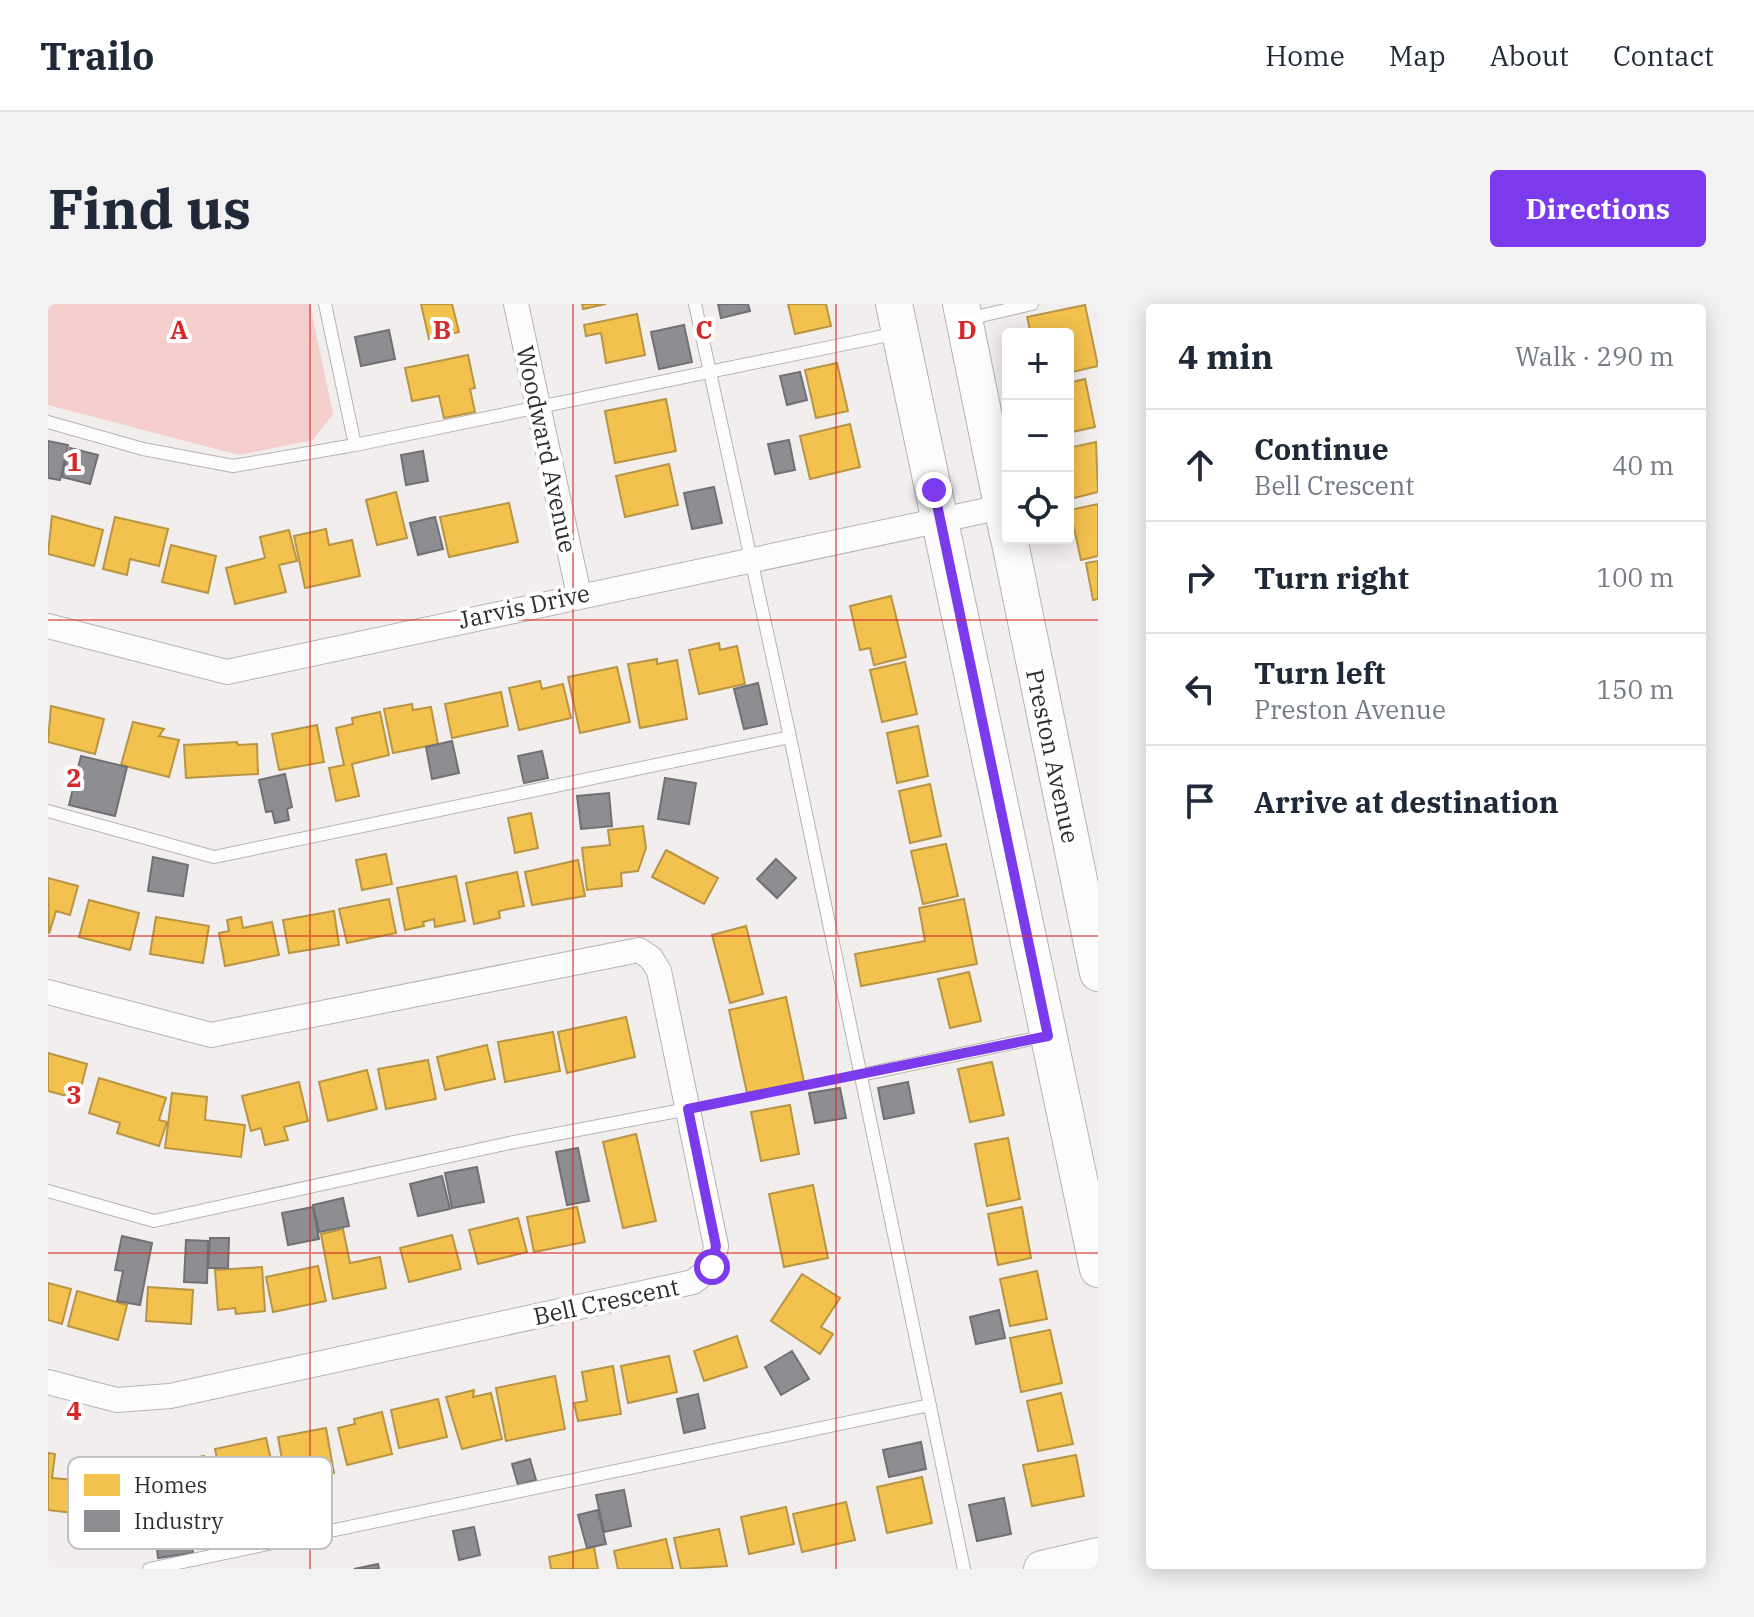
<!DOCTYPE html>
<html lang="en">
<head>
<meta charset="utf-8">
<style>
	body { margin:0; font-family:"IBM Plex Serif",serif; background:#f2f2f3; color:#1f2937 }
	.controls { position:absolute; right:24px; top:24px; display:grid; overflow:hidden; border-radius:8px; box-shadow:0 4px 20px #0003 }
	.controls button { width:72px; height:72px; display:grid; place-items:center; padding:0; border:0; border-bottom:2px solid #e0e1e3; background:#fff; color:#1f2937; font:40px sans-serif }
	.stop { position:absolute; width:24px; height:24px; margin:-18px; border:6px solid #7c3aed; border-radius:50%; background:#fff }
	.stop.end { background:#7c3aed; border-color:#fff; box-shadow:0 2px 8px #0008 }
	.list { margin:0; padding:0; list-style:none }
	h2 { display:flex; justify-content:space-between; align-items:center; height:104px; margin:0; padding:0 32px; font-size:34px }
	h2 small { font-size:26px; font-weight:400; color:#747a83 }
	.list li { display:grid; grid-template-columns:52px 1fr auto; gap:24px; align-items:center; box-sizing:border-box; height:112px; padding:0 32px; border-top:2px solid #e0e1e3 }
	.list b { display:block; font-size:30px; white-space:nowrap }
	.list p { margin:0; font-size:26px; white-space:nowrap; color:#747a83 }
	.list em { font-size:26px; font-style:normal; color:#747a83 }
	.icon { flex:none; width:44px; height:44px; fill:none; stroke:currentColor; stroke-width:2; stroke-linecap:round; stroke-linejoin:round }
	.map { position:relative; flex:none; width:1050px; height:1265px; overflow:hidden; border-radius:8px }
	header { display:flex; align-items:center; gap:48px; box-sizing:border-box; height:112px; padding:0 40px; background:#fff; border-bottom:2px solid #e0e1e3 }
	header strong { font-size:38px }
	nav { display:flex; gap:44px; margin-inline-start:auto; font-size:28px }
	.intro { display:flex; align-items:center; justify-content:space-between; box-sizing:border-box; height:192px; padding:0 48px }
	h1 { margin:0; font-size:56px }
	.button { padding:20px 36px; border-radius:8px; background:#7c3aed; color:#fff; font-size:28px; font-weight:700 }
	main { display:flex; gap:48px; padding:0 48px }
	aside { flex:1; background:#fff; border-radius:8px; box-shadow:0 4px 20px #0003 }
	.map>svg:first-child { display:block }
	.green { fill:#f4cfcb }
	.homes { fill:#f2c14e; stroke:#b89544; stroke-width:2 }
	.industry { fill:#8d8d92; stroke:#717074; stroke-width:2 }
	.lines { fill:none; stroke-linecap:round; stroke-linejoin:round }
	.lane-casing { stroke:#b7b3b3; stroke-width:14 }
	.street-casing { stroke:#b7b3b3; stroke-width:26 }
	.secondary-casing { stroke:#b7b3b3; stroke-width:38 }
	.path { stroke:#d5d4d4; stroke-width:4; stroke-dasharray:4 6; stroke-linecap:butt }
	.lane { stroke:#fdfcfc; stroke-width:12 }
	.street { stroke:#fdfcfc; stroke-width:24 }
	.secondary { stroke:#fdfcfc; stroke-width:36 }
	.route { stroke:#7c3aed; stroke-width:10 }
	.grid { fill:none; stroke:#d62828; stroke-width:2; stroke-opacity:0.55 }
	.labels { text-anchor:middle; dominant-baseline:central; stroke-width:8; stroke-linejoin:round; paint-order:stroke }
	.street-label { font-size:24px; fill:#302d2d; stroke:#fff }
	.key { fill:#fff; stroke:#c1c0c0; stroke-width:2 }
	.key-label { font-size:22px; fill:#302d2d }
	.grid-label { font-size:26px; text-anchor:middle; font-weight:bold; fill:#d62828; stroke:#fff; stroke-width:8; stroke-linejoin:round; paint-order:stroke }
</style>
</head>
<body>
<header>
<strong>Trailo</strong>
<nav><a>Home</a><a>Map</a><a>About</a><a>Contact</a></nav>
</header>
<div class="intro"><h1>Find us</h1><a class="button">Directions</a></div>
<main>
<div class="map">
<svg width="1050" height="1265" viewBox="0 0 1050 1265">
	<rect width="100%" height="100%" fill="#f3eeee"/>
	<!-- green -->
	<path class="green" d="M0,0h262l23,110 -20,26 -74,15 -191,-50z"/>
	<!-- homes -->
	<path class="homes" d="M373,0h31l7,28 -30,7z
		M534,0h24l-23,5z
		M740,0h38l5,22 -36,8z
		M1037,1l13,61 -30,7v-39h-37l-4,-17z
		M589,10l8,41 -39,8 -5,-30 -15,3 -2,-11z
		M420,51l7,33 -5,1 5,23 -31,6 -5,-22 -27,5 -7,-33z
		M789,59l11,48 -32,7 -11,-48z
		M1037,75l10,48 -27,6v-50z
		M618,95l10,52 -61,12 -10,-52z
		M802,120l10,43 -50,12 -10,-43z
		M1048,138l2,50 -24,6 -6,-19v-31z
		M621,160l9,41 -53,12 -9,-41z
		M348,188l11,46 -30,7 -11,-45z
		M461,199l9,39 -69,15 -9,-40z
		M1050,200v52l-17,4 -11,-50z
		M4,212l51,14 -9,36 -46,-12z
		M67,213l53,12 -9,37 -29,-7 -3,16 -24,-6z
		M278,225l3,16 23,-5 8,36 -55,12 -11,-52z
		M241,226l8,31 -18,4 7,27 -51,12 -9,-36 39,-10 -5,-21z
		M123,241l45,11 -8,37 -46,-11z
		M1050,257v38l-5,1 -7,-37z
		M843,292l15,61 -32,8 -4,-17 -10,2 -10,-44z
		M671,339l1,7 17,-4 8,38 -46,10 -10,-44z
		M609,355v5l20,-4 10,59 -47,9 -12,-64z
		M857,358l12,52 -35,8 -12,-52z
		M569,363l13,55 -50,11 -12,-56z
		M492,377l2,8 21,-5 8,34 -52,12 -10,-42z
		M453,388l7,34 -56,12 -7,-34z
		M364,400l1,6 18,-3 7,37 -45,9 -9,-44z
		M3,402l53,13 -9,35 -47,-12z
		M332,408l9,43 -37,9 7,32 -23,5 -7,-33 15,-3 -8,-37 17,-4 -1,-6z
		M85,418l31,7 -5,7 20,4 -10,37 -48,-12z
		M269,421l7,37 -45,8 -7,-36z
		M870,422l10,50 -31,7 -10,-50z
		M189,438l1,3 19,-1 1,30 -72,4 -2,-33z
		M882,480l11,52 -31,7 -11,-52z
		M483,509l7,35 -23,5 -7,-35z
		M595,522l3,22 -8,23 -17,2 1,13 -35,4 -5,-42 28,-3 -2,-15z
		M898,540l12,52 -35,8 -12,-53z
		M618,546l52,28 -14,26 -52,-27z
		M338,550l6,30 -30,6 -6,-30z
		M530,556l7,36 -53,9 -7,-33z
		M469,568l7,34 -25,5 1,7 -26,6 -8,-41z
		M408,572l9,45 -30,6 -1,-8 -11,3 1,4 -19,4 -8,-42z
		M0,574l30,8 -8,29 -14,-4 -7,23z
		M341,595l7,34 -49,10 -8,-34z
		M916,595l13,65 -116,22 -6,-32 70,-13 -6,-33z
		M41,596l50,13 -9,37 -51,-13z
		M286,607l5,34 -50,8 -6,-33z
		M108,613l53,9 -6,37 -53,-9z
		M193,613l2,11 29,-6 7,33 -54,11 -6,-33 10,-2 -2,-11z
		M698,622l17,68 -33,9 -18,-68z
		M921,668l12,49 -31,7 -12,-49z
		M738,693l18,85 -57,11 -18,-83z
		M578,713l9,40 -68,16 -9,-41z
		M505,728l7,39 -55,11 -7,-40z
		M439,741l8,34 -50,11 -8,-33z
		M0,749l39,11 -9,35 -30,-8z
		M380,756l8,39 -50,10 -8,-40z
		M944,758l12,53 -34,7 -12,-53z
		M319,766l10,39 -49,12 -9,-39z
		M51,774l67,20 -7,22 8,2 -8,24 -42,-13 3,-10 -31,-10z
		M251,778l9,39 -24,6 4,13 -23,5 -4,-17 -10,3 -9,-35z
		M124,789l35,4 -2,23 40,5 -4,32 -76,-9z
		M742,801l9,49 -38,7 -10,-49z
		M588,830l20,87 -33,7 -20,-86z
		M960,834l12,61 -33,7 -12,-62z
		M765,881l15,73 -44,9 -15,-73z
		M529,903l8,35 -51,10 -7,-35z
		M974,903l9,51 -33,7 -10,-51z
		M470,914l9,34 -49,12 -9,-34z
		M295,925l7,34 30,-6 6,31 -53,11 -12,-65z
		M404,931l9,34 -52,13 -9,-34z
		M270,962l8,35 -53,11 -7,-35z
		M214,963l3,44 -29,3 -1,-6 -17,2 -3,-40z
		M989,967l10,48 -37,7 -10,-47z
		M754,970l38,24 -19,29 12,7 -13,20 -49,-33z
		M0,979l23,6 -9,35 -14,-4z
		M100,983l45,3 -2,34 -45,-3z
		M29,987l50,14 -9,35 -50,-14z
		M1002,1026l12,53 -41,9 -11,-54z
		M689,1032l10,31 -43,14 -10,-30z
		M621,1052l8,36 -49,11 -7,-37z
		M565,1062l8,48 -43,7 -4,-18 13,-2 -5,-29z
		M507,1072l10,53 -59,12 -10,-53z
		M426,1086l-1,7 18,-4 11,46 -40,10 -16,-52z
		M1013,1089l12,51 -35,7 -11,-50z
		M390,1095l9,38 -48,11 -8,-38z
		M334,1108l10,42 -45,11 -9,-37 17,-4 -1,-5z
		M278,1124l8,45 -48,9 -8,-45z
		M218,1134l9,39 -52,11 -8,-39z
		M0,1149l7,1 -3,24 23,2 -3,33 -24,-3z
		M1028,1151l8,41 -52,10 -9,-41z
		M156,1152l8,36 -51,11 -7,-37z
		M874,1173l10,46 -45,10 -10,-46z
		M798,1198l9,38 -53,12 -9,-38z
		M738,1203l8,37 -45,10 -8,-37z
		M671,1225l8,37 -46,3 -7,-31z
		M618,1235l7,30h-55l-4,-18z
		M546,1243l4,22h-47l-2,-12z"/>
	<!-- industry -->
	<path class="industry" d="M670,0h30l2,7 -29,7z
		M636,21l8,37 -33,7 -8,-37z
		M341,26l6,29 -34,7 -6,-29z
		M752,68l7,28 -20,5 -7,-29z
		M741,136l6,30 -20,4 -7,-30z
		M0,137l20,4 -8,35 -12,-2z
		M22,144l28,7 -8,29 -28,-7z
		M375,147l5,30 -22,4 -5,-30z
		M666,183l8,36 -30,6 -8,-36z
		M387,213l8,32 -25,6 -8,-32z
		M710,379l9,41 -23,5 -10,-40z
		M404,437l7,32 -27,6 -6,-32z
		M494,447l6,27 -24,5 -6,-27z
		M33,452l46,11 -12,49 -46,-11z
		M237,470l7,33 -5,2 2,11 -14,3 -3,-12 -6,1 -7,-32z
		M617,474l31,5 -7,41 -31,-5z
		M561,489l3,33 -31,3 -4,-33z
		M105,553l35,8 -5,31 -35,-5z
		M728,555l20,19 -19,20 -20,-19z
		M860,778l6,31 -30,6 -6,-31z
		M792,784l6,30 -31,5 -6,-30z
		M530,844l11,53 -22,4 -11,-53z
		M429,863l7,35 -32,6 -7,-35z
		M394,872l8,33 -32,7 -8,-32z
		M295,894l6,28 -30,6 -6,-27z
		M265,903l6,32 -31,6 -6,-32z
		M74,932l30,7 -12,62 -23,-4 6,-30 -8,-1z
		M162,934h19l-1,30h-20z
		M138,936l22,1 -1,42 -23,-1z
		M951,1006l6,28 -29,6 -6,-27z
		M744,1047l17,28 -28,16 -16,-28z
		M650,1090l7,34 -21,5 -7,-34z
		M873,1138l5,27 -37,8 -6,-27z
		M482,1155l6,21 -18,5 -6,-21z
		M576,1186l7,36 -27,6 -8,-37z
		M956,1194l7,36 -34,7 -8,-36z
		M550,1206l8,34 -19,4 -9,-33z
		M140,1213l5,36 -35,5 -4,-36z
		M426,1223l6,28 -21,5 -6,-29z
		M330,1260l1,5h-25z"/>
	<g class="lines">
		<!-- lane casing -->
		<g class="lane-casing">
			<path id="lane" d="M277,0l30,141
				M647,0l95,433 174,832
				M919,15l65,-15
				M0,118l95,27 90,17 122,-21 543,-112
				M0,507l166,46 576,-120
				M813,771l185,-39
				M0,887l106,30 355,-78 179,-34
				M101,1265l781,-164"/>
		</g>
		<!-- street casing -->
		<g class="street-casing">
			<path id="street" d="M468,0l63,291
				M0,322l179,46 775,-165
				M0,688l163,43 428,-85 12,8 8,13 57,275 -4,21 -19,15 -523,114 -53,4 -69,-18"/>
		</g>
		<!-- secondary casing -->
		<g class="secondary-casing">
			<path id="secondary" d="M846,0l204,965
				M913,0l47,231
				M961,234l89,435
				M994,1265l56,-13"/>
		</g>
		<!-- path -->
		<path class="path" d="M662,801l132,-26"/>
		<!-- lane -->
		<use href="#lane" class="lane"/>
		<!-- street -->
		<use href="#street" class="street"/>
		<!-- secondary -->
		<use href="#secondary" class="secondary"/>
	</g>
	<g class="lines">
		<!-- route -->
		<path class="route" d="M664,963l4,-21 -28,-137 360,-73 -114,-546"/>
	</g>
	<!-- grid -->
	<path class="grid" d="M262,0v1265M525,0v1265M788,0v1265M0,316h1050M0,632h1050M0,949h1050"/>
	<g class="labels">
		<!-- street labels -->
		<g class="street-label">
			<text transform="translate(499 145) rotate(78)">Woodward Avenue</text>
			<text transform="translate(476 302) rotate(-12)">Jarvis Drive</text>
			<text transform="translate(1005 452) rotate(78)">Preston Avenue</text>
			<text transform="translate(558 997) rotate(-12)">Bell Crescent</text>
		</g>
	</g>
	<!-- legend -->
	<rect x="20" y="1153" width="264" height="92" rx="12" class="key"/>
	<rect x="36" y="1170" width="36" height="22" fill="#f2c14e"/>
	<rect x="36" y="1206" width="36" height="22" fill="#8d8d92"/>
	<g class="key-label">
		<text x="86" y="1189">Homes</text>
		<text x="86" y="1225">Industry</text>
	</g>
	<g class="grid-label">
		<text x="131" y="35">A</text>
		<text x="394" y="35">B</text>
		<text x="656" y="35">C</text>
		<text x="919" y="35">D</text>
		<text x="26" y="167">1</text>
		<text x="26" y="483">2</text>
		<text x="26" y="800">3</text>
		<text x="26" y="1116">4</text>
	</g>
</svg>
<div class="controls">
<button>+</button>
<button>−</button>
<button><svg class="icon" aria-label="locate" viewBox="0 0 24 24"><circle cx="12" cy="12" r="6"/><path d="M12 2v4M12 18v4M2 12h4M18 12h4"/></svg></button>
</div>
<div class="stop" style="left:664px;top:963px"></div>
<div class="stop end" style="left:886px;top:186px"></div>
</div>
<aside>
<h2>4 min<small>Walk · 290 m</small></h2>
<ul class="list">
<li><svg class="icon" aria-label="ahead" viewBox="0 0 24 24"><path d="M12 20V5M6 11l6-6 6 6"/></svg><div><b>Continue</b><p>Bell Crescent</p></div><em>40 m</em></li>
<li><svg class="icon" aria-label="right" viewBox="0 0 24 24"><path d="M7 20v-9h11M14 6l5 5-5 5"/></svg><div><b>Turn right</b></div><em>100 m</em></li>
<li><svg class="icon" aria-label="left" viewBox="0 0 24 24"><path d="M17 20v-9H6M10 6l-5 5 5 5"/></svg><div><b>Turn left</b><p>Preston Avenue</p></div><em>150 m</em></li>
<li><svg class="icon" aria-label="arrive" viewBox="0 0 24 24"><path d="M6 21V4h12l-3 4 3 4H6"/></svg><div><b>Arrive at destination</b></div></li>
</ul>
</aside>
</main>
</body>
</html>
